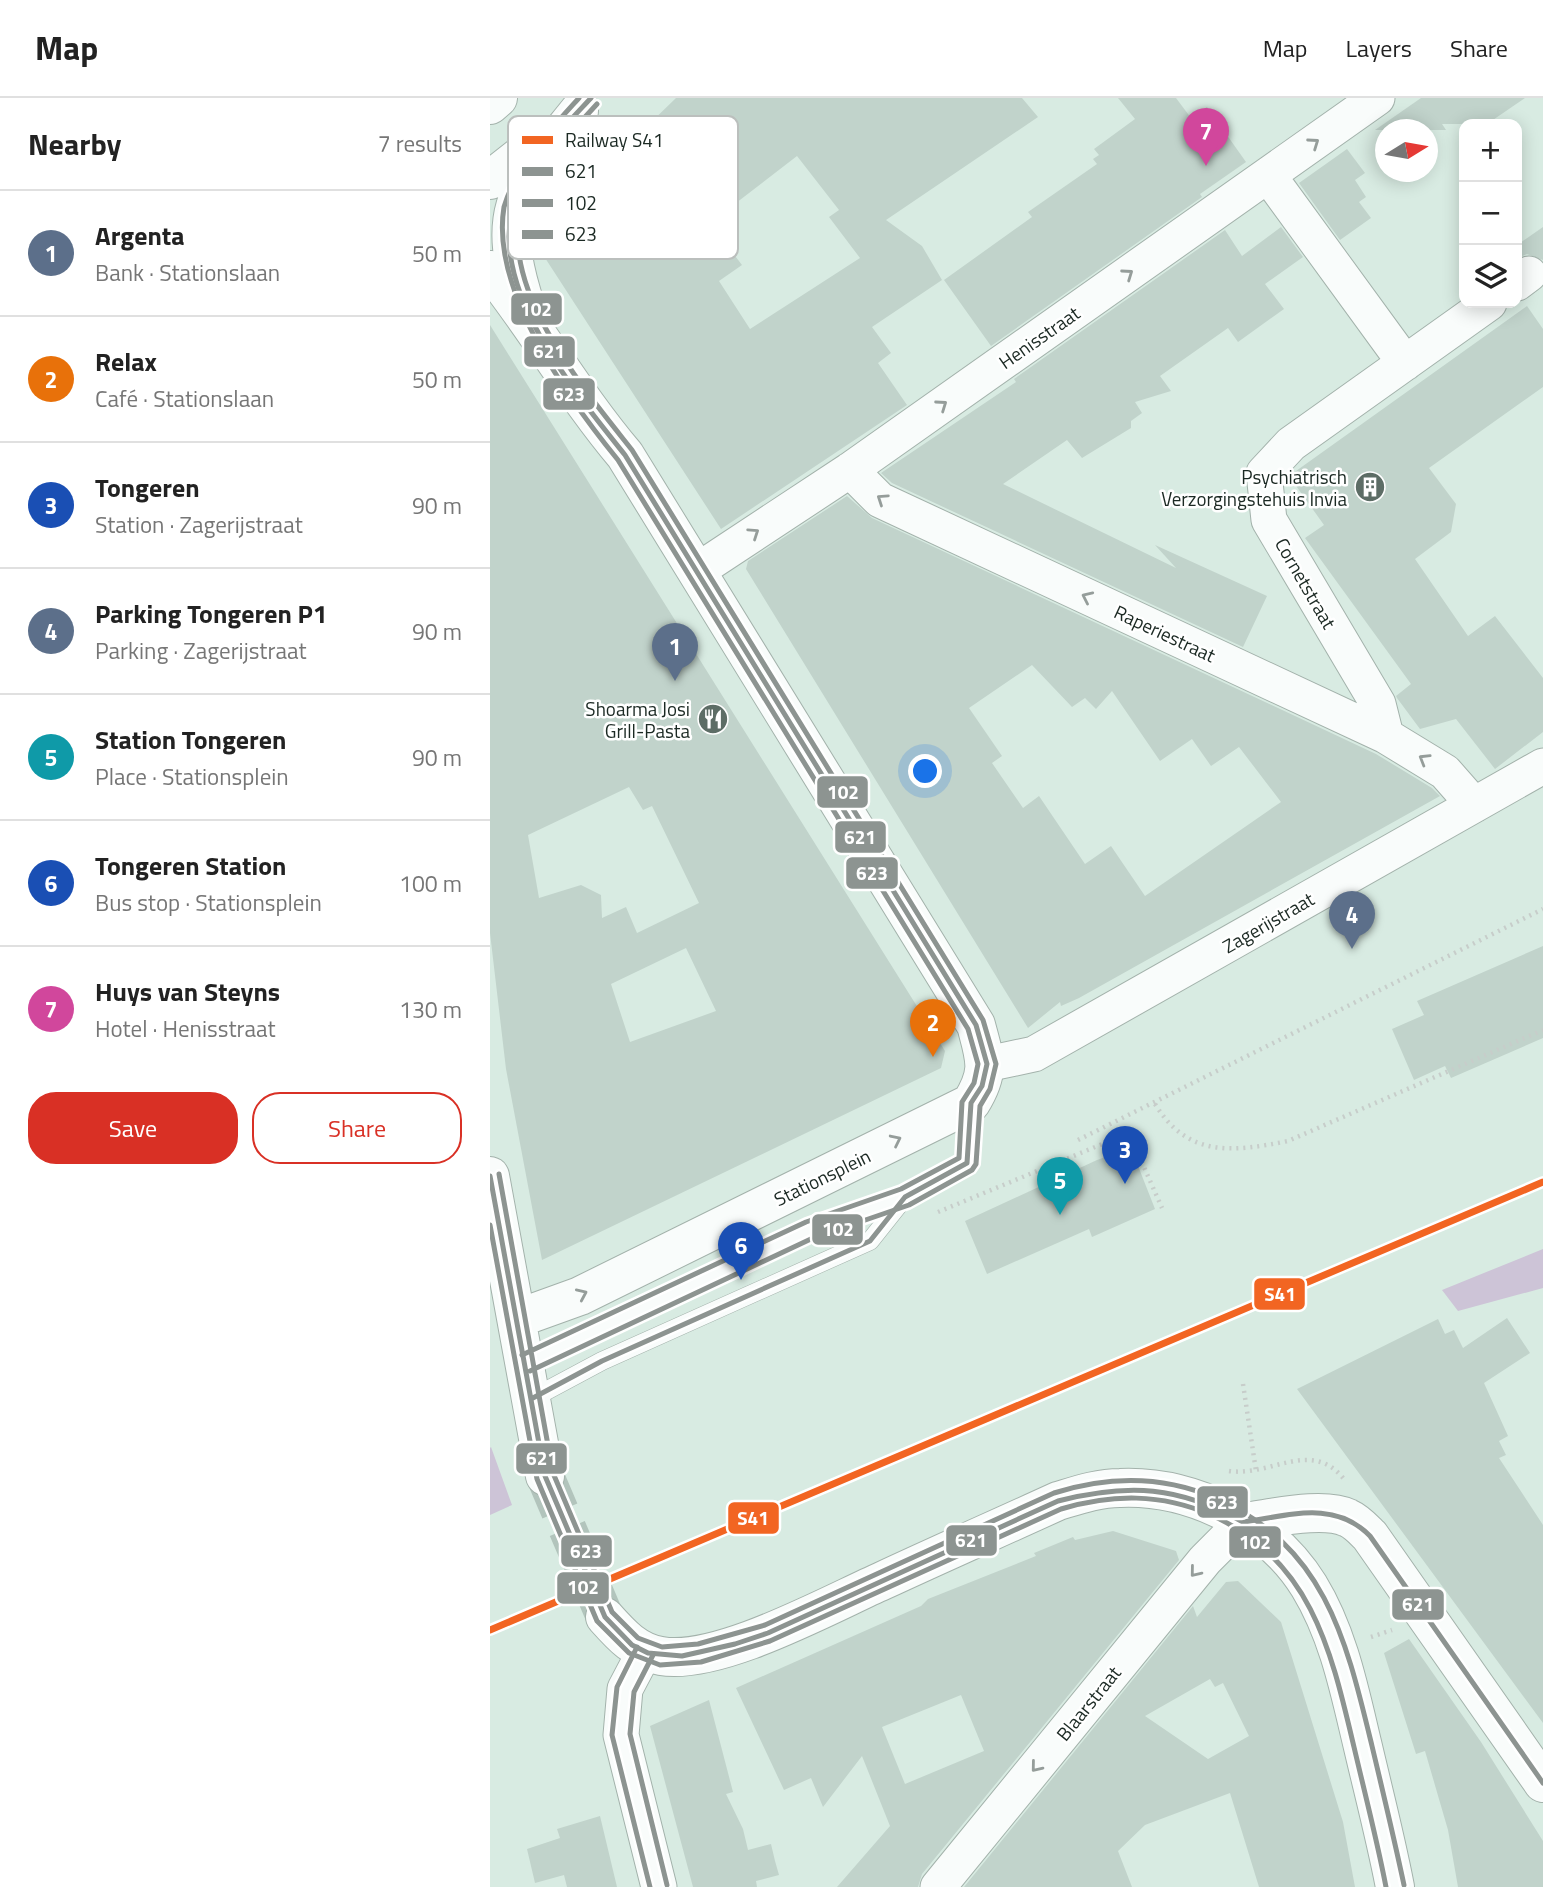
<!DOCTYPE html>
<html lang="en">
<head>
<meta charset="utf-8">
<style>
	body { margin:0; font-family:"Titillium Web",sans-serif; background:#f2f2f2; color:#222 }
	.controls { position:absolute; right:21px; top:21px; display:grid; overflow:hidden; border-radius:14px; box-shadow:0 4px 18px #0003 }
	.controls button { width:63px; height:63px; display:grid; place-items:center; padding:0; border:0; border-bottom:2px solid #e0e0e0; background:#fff; color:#222; font:35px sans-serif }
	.compass { position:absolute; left:885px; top:21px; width:63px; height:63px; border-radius:50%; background:#fff; box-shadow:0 4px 18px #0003; rotate:79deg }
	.you { position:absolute; left:436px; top:674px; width:24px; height:24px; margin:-18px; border:5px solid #fff; border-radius:50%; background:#1a73e8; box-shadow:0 0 0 10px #1a73e833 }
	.badge { display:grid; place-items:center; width:46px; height:46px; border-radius:50%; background:#d93025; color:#fff; font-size:23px; font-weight:700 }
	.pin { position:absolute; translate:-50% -58px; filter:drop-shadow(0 2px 4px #0008) }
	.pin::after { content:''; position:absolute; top:37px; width:24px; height:21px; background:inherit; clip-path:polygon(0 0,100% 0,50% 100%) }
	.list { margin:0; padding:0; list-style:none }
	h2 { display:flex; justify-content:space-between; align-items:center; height:91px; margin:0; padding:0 28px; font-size:30px }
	h2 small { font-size:23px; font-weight:400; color:#767676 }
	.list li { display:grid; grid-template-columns:46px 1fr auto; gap:21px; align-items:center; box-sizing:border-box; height:126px; padding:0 28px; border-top:2px solid #e0e0e0 }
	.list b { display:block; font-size:26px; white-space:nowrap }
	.list p { margin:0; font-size:23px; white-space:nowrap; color:#767676 }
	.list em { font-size:23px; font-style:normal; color:#767676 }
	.actions { display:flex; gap:14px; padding:21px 28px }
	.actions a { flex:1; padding:16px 0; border:2px solid #d93025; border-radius:28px; text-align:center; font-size:24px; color:#d93025 }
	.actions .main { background:#d93025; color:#fff }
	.icon { flex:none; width:38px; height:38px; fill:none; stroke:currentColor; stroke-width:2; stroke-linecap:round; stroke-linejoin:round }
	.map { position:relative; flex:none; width:1053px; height:1789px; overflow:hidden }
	header { display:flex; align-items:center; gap:42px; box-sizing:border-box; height:98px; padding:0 35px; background:#fff; border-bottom:2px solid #e0e0e0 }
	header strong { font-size:33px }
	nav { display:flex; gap:38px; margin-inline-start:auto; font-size:24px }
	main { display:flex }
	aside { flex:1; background:#fff }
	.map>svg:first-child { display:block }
	.forest { fill:#cdc4d7 }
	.building { fill:#c1d3cb; fill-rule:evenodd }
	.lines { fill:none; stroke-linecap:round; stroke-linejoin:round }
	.primary-tunnel { stroke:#b2c4bc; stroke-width:38; stroke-dasharray:38 19; stroke-linecap:butt }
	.service-casing { stroke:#a3b2ab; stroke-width:19 }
	.minor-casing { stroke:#a3b2ab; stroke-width:37 }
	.secondary-casing { stroke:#a3b2ab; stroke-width:40 }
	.primary-casing { stroke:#a3b2ab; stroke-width:40 }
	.path { stroke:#c7cdca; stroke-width:4.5; stroke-dasharray:2 5; stroke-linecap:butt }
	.service { stroke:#f9fcfb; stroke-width:18 }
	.minor { stroke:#f9fcfb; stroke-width:35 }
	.secondary { stroke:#f9fcfb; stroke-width:38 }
	.primary { stroke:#f9fcfb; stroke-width:38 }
	.bus-1-casing { stroke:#fff; stroke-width:10 }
	.bus-2-casing { stroke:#fff; stroke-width:10 }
	.bus-3-casing { stroke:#fff; stroke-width:10 }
	.bus-1 { stroke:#8d9491; stroke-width:5 }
	.bus-2 { stroke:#8d9491; stroke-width:5 }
	.bus-3 { stroke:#8d9491; stroke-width:5 }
	.rail-1-casing { stroke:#fff; stroke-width:12 }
	.rail-1 { stroke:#f26522; stroke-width:7 }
	.oneway { stroke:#959d9a }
	.labels { text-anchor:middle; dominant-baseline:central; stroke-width:5; stroke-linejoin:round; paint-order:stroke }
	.street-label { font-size:19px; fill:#1b2923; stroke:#fff }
	.poi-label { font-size:19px; fill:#1b2923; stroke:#fff; text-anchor:end }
	.key { fill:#fff; stroke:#bbbfbd; stroke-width:2 }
	.key-label { font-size:19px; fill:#1b2923 }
	.line-badge { stroke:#fff; stroke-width:2.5 }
	.badge-label { font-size:19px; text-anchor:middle; font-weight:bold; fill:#fff }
</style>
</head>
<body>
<header>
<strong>Map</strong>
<nav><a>Map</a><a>Layers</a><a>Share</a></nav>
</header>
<main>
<aside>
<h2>Nearby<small>7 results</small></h2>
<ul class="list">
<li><span class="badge" style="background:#5c6f8a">1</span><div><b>Argenta</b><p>Bank · Stationslaan</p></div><em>50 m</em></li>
<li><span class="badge" style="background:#e8710a">2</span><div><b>Relax</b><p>Café · Stationslaan</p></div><em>50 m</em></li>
<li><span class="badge" style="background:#1a4fb4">3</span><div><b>Tongeren</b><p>Station · Zagerijstraat</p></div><em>90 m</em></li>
<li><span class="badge" style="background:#5c6f8a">4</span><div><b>Parking Tongeren P1</b><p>Parking · Zagerijstraat</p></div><em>90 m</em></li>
<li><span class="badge" style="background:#0f9aa8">5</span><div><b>Station Tongeren</b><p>Place · Stationsplein</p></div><em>90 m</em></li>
<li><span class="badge" style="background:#1a4fb4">6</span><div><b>Tongeren Station</b><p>Bus stop · Stationsplein</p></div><em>100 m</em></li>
<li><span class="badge" style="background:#d1479c">7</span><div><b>Huys van Steyns</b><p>Hotel · Henisstraat</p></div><em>130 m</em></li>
</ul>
<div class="actions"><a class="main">Save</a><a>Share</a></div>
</aside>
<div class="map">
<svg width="1053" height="1789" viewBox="0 0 1053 1789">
	<rect width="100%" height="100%" fill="#d8ebe2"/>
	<!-- forest -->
	<path class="forest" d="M1053,1151v39l-85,23 -16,-21z
		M1,1349l21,58 -22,10v-67z"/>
	<!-- building -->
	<path class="building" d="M186,0h346l16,19 -152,103 36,26 20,34 -70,47 19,26 -13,10 29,42 -186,124 -185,-285 5,-15zM307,58l42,54 -10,7 31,41 -110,71 -31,-48 23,-16 -32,-42z
		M628,0h58l15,20 16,-11 39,55 -46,32 2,3 -211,149 -47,-66 88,-63 -4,-5 69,-48 -4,-5 6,-4 -5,-6 41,-30z
		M931,0h104l-38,26h-45l4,6h-71z
		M857,51l18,24 -10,7 11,17 -7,5 12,16 -31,22 -41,-57z
		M791,129l22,30 -38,27 19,25 -46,33 -10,-14 -68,48 11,15 -36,11 7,11 -11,8v7l-49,30 -15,-18 -64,44 173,84 -21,-23 112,51 -24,51 -351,-164 -11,-10 135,-91 -2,-3 211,-149 17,26z
		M1053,129v33l-16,-6 -10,4v-13z
		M1037,208l16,23v58l-114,81 27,36 -5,28 -36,27 53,77 27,-20 48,62v54l-48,37 -39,-50 -36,10 -23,-31 -1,-2 15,-12 -106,-146 19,-13 -35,-49z
		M0,227l455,726 -4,17 -399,192 -36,-191 -16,-136zM139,689l14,23 9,-4 47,97 -62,30 -11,-26 -24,11 -1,-23 -20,-10 -42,13 -11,-63zM196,850l30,63 -86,31 -19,-58z
		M357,398l25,22 504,236 56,34 8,8 -361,202 -18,8 -1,-4 -32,26 -282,-459 2,-8zM542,567l40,42 13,-9 11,11 16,-18 48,70 32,-22 19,27 28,-19 42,55 -136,94 -34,-50 -26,18 -46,-68 -16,12 -31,-45 10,-7 -33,-48z
		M1053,848v92l-92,40 -6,-12 -31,14 -22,-51 32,-14 -7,-14z
		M641,1050l24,61 -63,28 -3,-8 -102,45 -22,-53 132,-61z
		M1017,1220l23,35 -46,30 24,53 -9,5 7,14 -7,3 44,67v198l-246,-334 141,-70 7,15 9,-4 9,18z
		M623,1433l63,20 3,9 -257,314 -4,13h-81l53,-61 -28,-70 -39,51 -12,-29 -27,12 -48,-102 185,-82 7,-7 108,-43 -2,-3 39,-16 2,3zM471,1597l23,56 -79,33 -23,-57z
		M748,1483l43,41 62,200 12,65h-96l-29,-94 -85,32 -27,26 14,36h-168l229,-281 4,11 29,-35zM720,1581l5,8 8,-4 26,53 -41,23 -63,-43z
		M919,1541l72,103 62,99v46h-85l-10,-57 -23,-79 -9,3 -32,-101z
		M219,1602l24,92 -7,2 17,35 5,21 23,-6 4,17 4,14 -23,6 1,6h-64l-43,-161z
		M110,1718l17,71h-50l-3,-12 -29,8 -8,-34 33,-11 -3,-9z"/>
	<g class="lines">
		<!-- primary-tunnel -->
		<path class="primary-tunnel" d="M55,1378l60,141"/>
		<!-- service casing -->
		<g class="service-casing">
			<path id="service" d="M36,1265l284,-133 95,-33 62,-34 4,-60
				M41,1301l71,-38 268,-120 35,-44"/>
		</g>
		<!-- minor casing -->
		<g class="minor-casing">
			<path id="minor" d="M778,77l137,188
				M1027,185l12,-9
				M360,372l30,30 506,236 59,36 29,33
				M207,473l153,-101 527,-372
				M896,638l-8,-32 -109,-184 -5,-47 27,-29 198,-141
				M497,966l47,-10 509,-288
				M155,1553l-20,38 -4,46 38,152
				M448,1789l267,-327 38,-38"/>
		</g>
		<!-- secondary casing -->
		<g class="secondary-casing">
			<path id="secondary" d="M753,1424c27,-3 80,-16 105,-4 9,4 15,11 22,18l173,247"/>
		</g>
		<!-- primary casing -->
		<g class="primary-casing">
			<path id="primary" d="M0,7l8,-7
				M0,82l53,-42
				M0,172c48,60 85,126 135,185l351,570c9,34 15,46 -5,78l-391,193 -61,22
				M36,209c-33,-100 -8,-120 53,-196
				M0,1078l55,300
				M115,1519c16,18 31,35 56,39 57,10 167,-51 221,-75 58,-27 117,-53 176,-80 20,-6 40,-13 62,-13 72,-3 151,36 189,98 30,49 41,107 54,161 11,47 23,93 32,140"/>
		</g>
		<!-- path -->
		<path class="path" d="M665,1006c33,54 78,48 133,37l255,-111
			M588,1042l465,-231
			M448,1114l191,-79 33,75
			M753,1286l13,87
			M739,1373c42,6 82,-33 115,8
			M881,1539l21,-7"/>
		<!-- service -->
		<use href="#service" class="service"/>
		<!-- minor -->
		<use href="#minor" class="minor"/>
		<!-- secondary -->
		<use href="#secondary" class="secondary"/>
		<!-- primary -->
		<use href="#primary" class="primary"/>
		<!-- bus-1 casing -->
		<g class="bus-1-casing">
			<path id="bus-1" d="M0,1078l55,300 60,141 27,28 16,8 34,3 53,-12 33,-11 290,-132c71,-18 121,-15 185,21
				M41,1301l71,-38 268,-120 35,-44 62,-34 4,-60 11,-17 5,-22 -11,-39 -351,-570c-48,-60 -133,-162 -113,-244 11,-44 49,-81 79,-113
				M753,1424c45,-6 91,-23 127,14l173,247"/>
		</g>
		<!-- bus-2 casing -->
		<g class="bus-2-casing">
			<path id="bus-2" d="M0,1127l47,254 60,142 32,32 31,12 41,-3 69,-21 291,-132c51,-15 100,-16 150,6 100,44 120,135 143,232 11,47 23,93 32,140
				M40,1273l283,-133 96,-33 63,-35 4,-6 4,-58 10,-17 6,-25 -13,-44 -351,-570c-45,-57 -132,-159 -111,-238 11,-42 48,-77 76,-108
				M147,1549l-20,40 -5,48 38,152"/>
		</g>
		<!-- bus-3 casing -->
		<g class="bus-3-casing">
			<path id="bus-3" d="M9,1076l54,299 59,139 26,26 24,9 36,-3 67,-19 289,-132c54,-17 108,-18 161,5 110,48 131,141 157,248 11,46 22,92 32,139
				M32,1257l284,-133 95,-33 58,-31 3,-56 12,-19 4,-19 -10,-35 -350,-569c-49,-60 -128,-170 -114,-253 13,-43 46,-77 75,-109
				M163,1557l-19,37 -4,42 37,151"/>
		</g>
		<!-- bus-1 -->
		<use href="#bus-1" class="bus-1"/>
		<!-- bus-2 -->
		<use href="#bus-2" class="bus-2"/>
		<!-- bus-3 -->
		<use href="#bus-3" class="bus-3"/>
		<!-- rail-1 casing -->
		<g class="rail-1-casing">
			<path id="rail-1" d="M0,1532l1053,-448"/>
		</g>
		<!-- rail-1 -->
		<use href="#rail-1" class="rail-1"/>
	</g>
	<!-- one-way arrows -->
	<defs><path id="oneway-chevron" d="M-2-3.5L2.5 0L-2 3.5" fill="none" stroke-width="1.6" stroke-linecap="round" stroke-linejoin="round" transform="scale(1.75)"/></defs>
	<g class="oneway">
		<use href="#oneway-chevron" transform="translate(824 45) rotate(-35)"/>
		<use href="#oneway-chevron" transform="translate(638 176) rotate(-35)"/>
		<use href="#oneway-chevron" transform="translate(452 307) rotate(-35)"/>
		<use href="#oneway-chevron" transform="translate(392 401) rotate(-146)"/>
		<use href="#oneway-chevron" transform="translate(264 435) rotate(-34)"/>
		<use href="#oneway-chevron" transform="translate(597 499) rotate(-155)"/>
		<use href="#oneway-chevron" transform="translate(934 661) rotate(-149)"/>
		<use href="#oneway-chevron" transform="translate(406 1042) rotate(-26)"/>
		<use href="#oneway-chevron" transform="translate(92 1196) rotate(-24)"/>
		<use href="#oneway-chevron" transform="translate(705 1474) rotate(129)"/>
		<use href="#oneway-chevron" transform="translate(546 1669) rotate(129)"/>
	</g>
	<!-- icons -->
	<defs>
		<g id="building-disc" transform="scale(1.575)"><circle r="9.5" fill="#5d6d66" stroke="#fff"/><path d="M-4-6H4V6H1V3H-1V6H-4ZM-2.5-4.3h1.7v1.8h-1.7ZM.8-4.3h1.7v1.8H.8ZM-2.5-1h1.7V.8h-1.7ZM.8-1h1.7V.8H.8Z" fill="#fff"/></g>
		<g id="restaurant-disc" transform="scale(1.575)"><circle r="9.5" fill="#5d6d66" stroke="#fff"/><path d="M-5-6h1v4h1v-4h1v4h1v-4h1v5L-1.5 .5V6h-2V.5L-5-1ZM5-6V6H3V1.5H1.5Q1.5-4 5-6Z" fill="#fff"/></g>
	</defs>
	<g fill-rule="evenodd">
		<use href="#building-disc" x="880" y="389"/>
		<use href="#restaurant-disc" x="223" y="621"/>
	</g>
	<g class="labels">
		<!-- street labels -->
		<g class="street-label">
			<text transform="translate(549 239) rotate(-35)">Henisstraat</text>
			<text transform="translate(816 485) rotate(60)">Cornetstraat</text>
			<text transform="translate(675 535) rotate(25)">Raperiestraat</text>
			<text transform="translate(778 824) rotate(-30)">Zagerijstraat</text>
			<text transform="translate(332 1079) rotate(-26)">Stationsplein</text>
			<text transform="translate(598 1605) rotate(-51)">Blaarstraat</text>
		</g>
		<!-- poi labels -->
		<g class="poi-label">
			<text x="857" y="378">Psychiatrisch<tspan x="857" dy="22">Verzorgingstehuis Invia</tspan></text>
			<text x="200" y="610">Shoarma Josi<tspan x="200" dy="22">Grill-Pasta</tspan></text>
		</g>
	</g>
	<!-- legend -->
	<rect x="18" y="18" width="230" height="143" rx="10" class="key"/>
	<rect x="32" y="38" width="31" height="8" fill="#f26522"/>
	<rect x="32" y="69" width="31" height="9" fill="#8d9491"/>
	<rect x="32" y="101" width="31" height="8" fill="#8d9491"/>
	<rect x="32" y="132" width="31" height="9" fill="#8d9491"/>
	<g class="key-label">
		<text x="75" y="49">Railway S41</text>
		<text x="75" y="80">621</text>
		<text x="75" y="112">102</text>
		<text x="75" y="143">623</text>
	</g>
	<g class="line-badge">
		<rect x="20" y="194" width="53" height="34" rx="7" fill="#8d9491"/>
		<rect x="33" y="237" width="53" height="33" rx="7" fill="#8d9491"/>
		<rect x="52" y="279" width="54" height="34" rx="7" fill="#8d9491"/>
		<rect x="326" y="677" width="53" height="34" rx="7" fill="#8d9491"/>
		<rect x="344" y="722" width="53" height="34" rx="7" fill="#8d9491"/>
		<rect x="355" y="758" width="54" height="34" rx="7" fill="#8d9491"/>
		<rect x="321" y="1115" width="53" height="33" rx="7" fill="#8d9491"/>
		<rect x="763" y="1179" width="53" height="34" rx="7" fill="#f26522"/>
		<rect x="25" y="1344" width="53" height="33" rx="7" fill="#8d9491"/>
		<rect x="706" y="1387" width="53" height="34" rx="7" fill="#8d9491"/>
		<rect x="237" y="1403" width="53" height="34" rx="7" fill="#f26522"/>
		<rect x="455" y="1426" width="53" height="33" rx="7" fill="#8d9491"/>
		<rect x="738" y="1427" width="54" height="34" rx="7" fill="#8d9491"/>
		<rect x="70" y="1436" width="53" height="34" rx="7" fill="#8d9491"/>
		<rect x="66" y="1473" width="54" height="34" rx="7" fill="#8d9491"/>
		<rect x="901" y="1490" width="54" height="33" rx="7" fill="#8d9491"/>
	</g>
	<g class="badge-label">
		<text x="46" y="218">102</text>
		<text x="59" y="260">621</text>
		<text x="79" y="303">623</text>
		<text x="353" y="701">102</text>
		<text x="370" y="746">621</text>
		<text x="382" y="782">623</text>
		<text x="348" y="1138">102</text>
		<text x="790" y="1203">S41</text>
		<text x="52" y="1367">621</text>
		<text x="732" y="1411">623</text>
		<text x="263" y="1427">S41</text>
		<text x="481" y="1449">621</text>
		<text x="765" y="1451">102</text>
		<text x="96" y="1460">623</text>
		<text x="93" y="1496">102</text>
		<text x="928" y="1513">621</text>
	</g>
</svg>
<div class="controls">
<button>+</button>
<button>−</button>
<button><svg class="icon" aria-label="layers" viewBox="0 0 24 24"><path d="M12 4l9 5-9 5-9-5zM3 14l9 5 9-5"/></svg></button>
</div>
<svg class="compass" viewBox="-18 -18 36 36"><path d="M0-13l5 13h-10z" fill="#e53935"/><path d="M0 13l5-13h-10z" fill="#767676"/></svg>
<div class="you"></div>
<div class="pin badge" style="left:185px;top:583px;background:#5c6f8a">1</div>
<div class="pin badge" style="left:443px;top:959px;background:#e8710a">2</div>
<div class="pin badge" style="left:635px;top:1086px;background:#1a4fb4">3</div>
<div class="pin badge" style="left:862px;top:851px;background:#5c6f8a">4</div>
<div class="pin badge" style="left:570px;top:1117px;background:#0f9aa8">5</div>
<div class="pin badge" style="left:251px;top:1182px;background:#1a4fb4">6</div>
<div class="pin badge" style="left:716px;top:68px;background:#d1479c">7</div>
</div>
</main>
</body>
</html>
